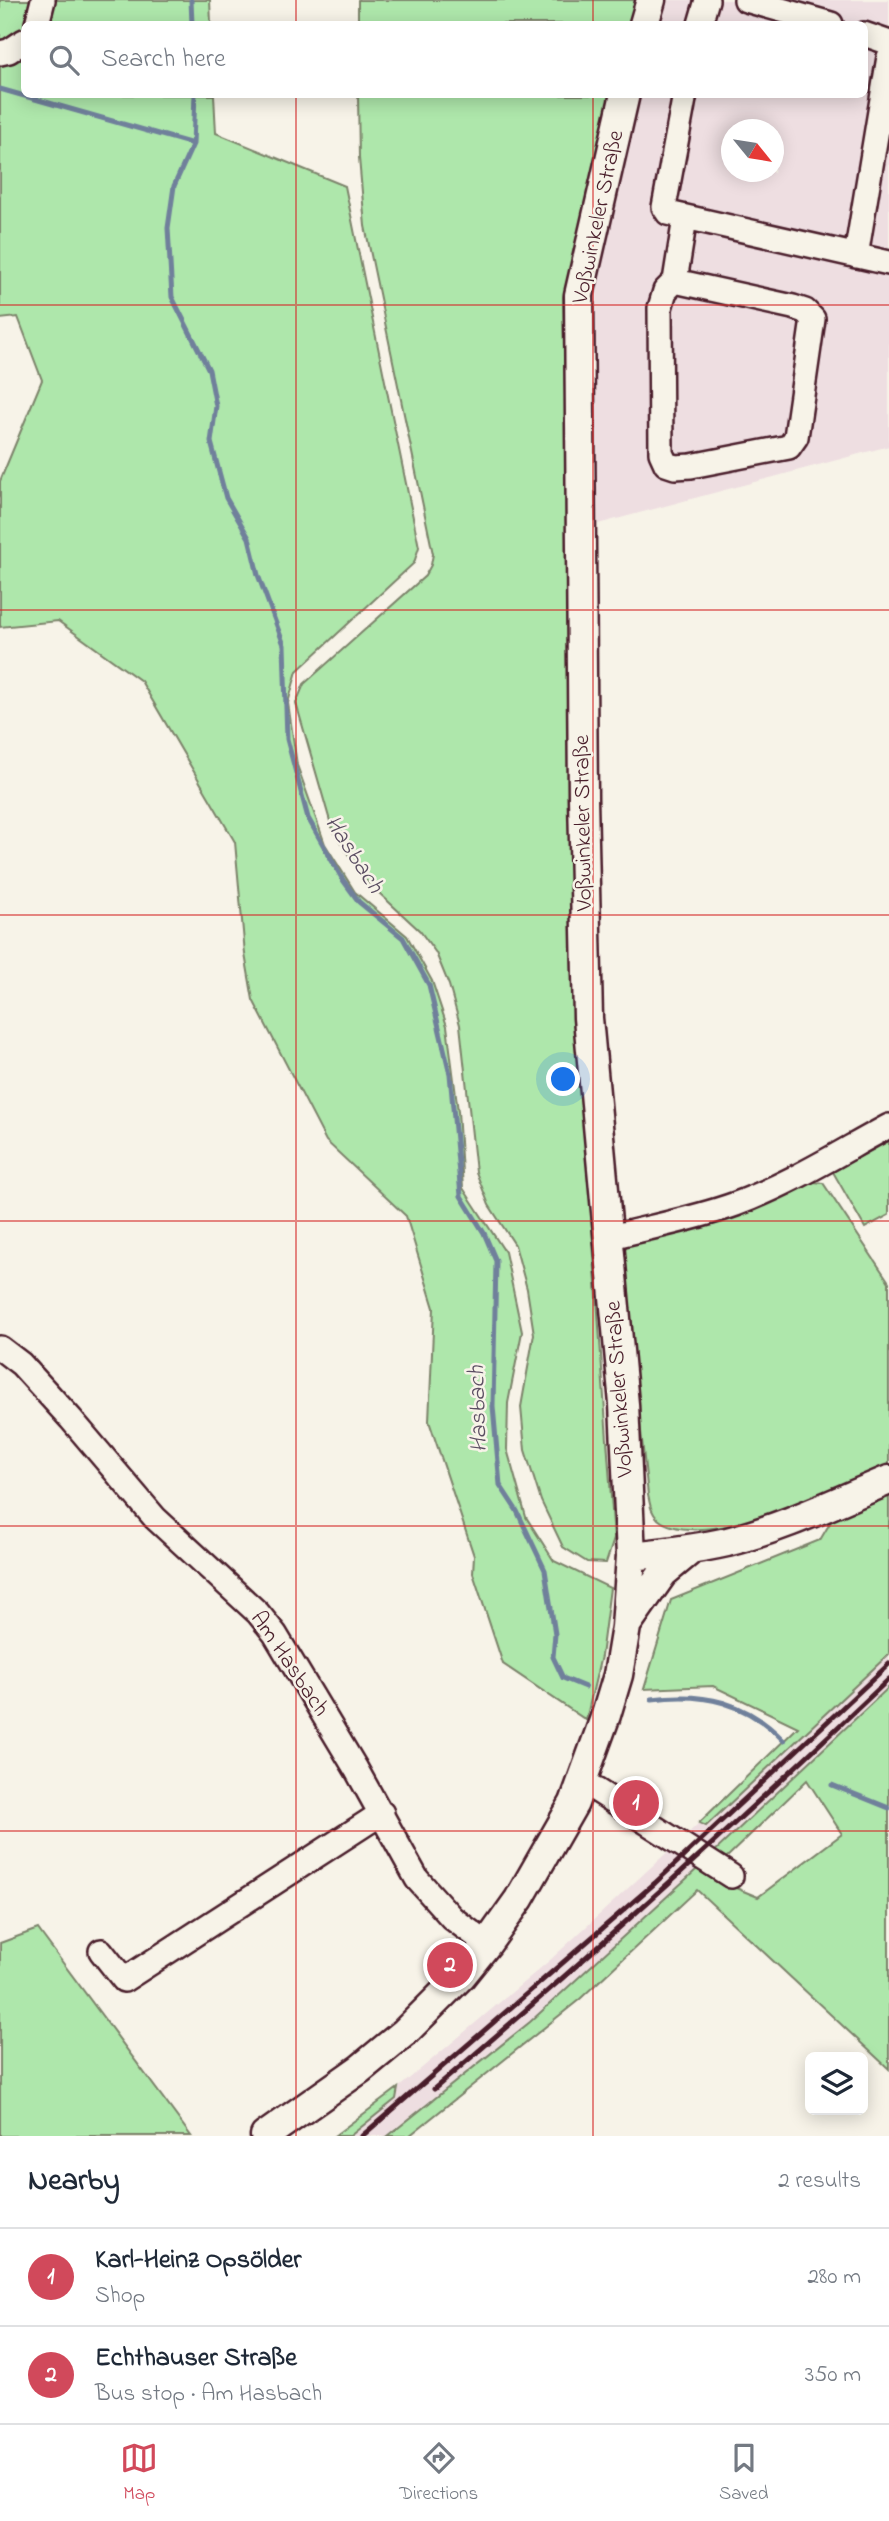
<!DOCTYPE html>
<html lang="en">
<head>
<meta charset="utf-8">
<style>
	body { margin:0; font-family:"Indie Flower",sans-serif; background:#f2f2f3; color:#1f2937 }
	.controls { position:absolute; right:21px; bottom:21px; display:grid; overflow:hidden; border-radius:10px; box-shadow:0 4px 18px #0003 }
	.controls button { width:63px; height:63px; display:grid; place-items:center; padding:0; border:0; border-bottom:2px solid #e0e1e3; background:#fff; color:#1f2937; font:35px sans-serif }
	.compass { position:absolute; left:721px; top:119px; width:63px; height:63px; border-radius:50%; background:#fff; box-shadow:0 4px 18px #0003; rotate:120deg }
	.you { position:absolute; left:564px; top:1080px; width:24px; height:24px; margin:-18px; border:5px solid #fff; border-radius:50%; background:#1a73e8; box-shadow:0 0 0 10px #1a73e833 }
	.badge { display:grid; place-items:center; width:46px; height:46px; border-radius:50%; background:#d1495b; color:#fff; font-size:23px; font-weight:700 }
	.pin { position:absolute; translate:-50% -50%; border:4px solid #fff; box-shadow:0 2px 7px #0006 }
	.list { margin:0; padding:0; list-style:none }
	h2 { display:flex; justify-content:space-between; align-items:center; height:91px; margin:0; padding:0 28px; font-size:30px }
	h2 small { font-size:23px; font-weight:400; color:#747a83 }
	.list li { display:grid; grid-template-columns:46px 1fr auto; gap:21px; align-items:center; box-sizing:border-box; height:98px; padding:0 28px; border-top:2px solid #e0e1e3 }
	.list b { display:block; font-size:26px; white-space:nowrap }
	.list p { margin:0; font-size:23px; white-space:nowrap; color:#747a83 }
	.list em { font-size:23px; font-style:normal; color:#747a83 }
	.icon { flex:none; width:38px; height:38px; fill:none; stroke:currentColor; stroke-width:2; stroke-linecap:round; stroke-linejoin:round }
	.map { position:relative; flex:none; width:889px; height:2136px; overflow:hidden }
	.search { position:absolute; background:#fff; box-shadow:0 4px 18px #0003; left:21px; right:21px; top:21px; height:77px; display:flex; align-items:center; gap:18px; box-sizing:border-box; padding:0 24px; border-radius:10px; color:#747a83; font-size:26px }
	.sheet { height:287px; background:#fff }
	nav { display:flex; justify-content:space-around; align-items:center; box-sizing:border-box; height:98px; border-top:2px solid #e0e1e3; background:#fff; font-size:19px; color:#747a83 }
	nav a { display:grid; justify-items:center; gap:4px }
	nav .on { color:#d1495b }
	.map>svg:first-child { display:block }
	.built { fill:#eedee1; fill-rule:evenodd }
	.green { fill:#aee7ab; stroke:#7c836b; stroke-width:2 }
	.lines { fill:none; stroke-linecap:round; stroke-linejoin:round }
	.stream { stroke:#6f809b; stroke-width:5 }
	.minor-casing { stroke:#4a1f2b; stroke-width:28 }
	.major-casing { stroke:#4a1f2b; stroke-width:33 }
	.minor { stroke:#f7f3e8; stroke-width:23 }
	.major { stroke:#f7f3e8; stroke-width:28 }
	.rail { stroke:#4a1f2b; stroke-width:5 }
	.grid { fill:none; stroke:#d62828; stroke-width:2; stroke-opacity:0.55 }
	.labels { text-anchor:middle; dominant-baseline:central; stroke-width:5; stroke-linejoin:round; paint-order:stroke }
	.street-label { font-size:23px; fill:#4a1f2b; stroke:#f7f3e8 }
	.water-label { font-size:24px; font-style:italic; fill:#5c4f63; stroke:#f7f3e8 }
</style>
</head>
<body>
<div class="map">
<svg width="889" height="2136" viewBox="0 0 889 2136">
	<rect width="100%" height="100%" fill="#f7f3e8"/>
	<filter id="ink" filterUnits="userSpaceOnUse"><feTurbulence type="fractalNoise" baseFrequency=".0143" numOctaves="2"/><feDisplacementMap in="SourceGraphic" scale="14" xChannelSelector="R" yChannelSelector="G"/><feConvolveMatrix kernelMatrix="1 2 1 2 8 2 1 2 1" color-interpolation-filters="sRGB"/></filter>
	<g filter="url(#ink)">
		<!-- built -->
		<path class="built" d="M666,0h223v446l-291,78 -8,-227 50,-202 224,-1v-70h-205zM732,130h42v42h-42z
			M889,1654v33l-192,182 -167,153 -142,114h-38l46,-37 2,-11 151,-127 150,-138 7,3z"/>
		<!-- green -->
		<path class="green" d="M0,0h210l1,24h-187v70l190,1 2,38 129,53 74,361 -5,16 -117,108 -9,32 9,62 28,79 30,48 52,44 25,45 15,45 11,85 5,77 42,64 17,80 -14,71 -1,46 19,68 28,44 56,27 -9,68 -15,64 -83,-56 -30,-91 1,-17 -45,-135 5,-113 -28,-92 -80,-75 -73,-141 -8,-46 -10,-112 -94,-161 -83,-60 -58,6v-146l42,-101 -24,-63 -18,2z
			M358,0h279l-6,24h-273z
			M358,95h254l-49,202 15,732 36,510 -8,24 -19,-1 -24,-15 -22,-46 -16,-51 -4,-43 13,-73 -7,-45 -12,-44 -26,-40 -13,-33 -16,-147 -11,-40 -13,-32 -16,-22 -57,-53 -31,-50 -36,-125 8,-19 121,-108 6,-11 2,-11 -68,-328 -6,-68z
			M889,1141v74l-24,13 -32,-56z
			M796,1180l27,3 66,99v188c-44,19 -190,84 -231,49 -7,-6 -8,-15 -10,-24l-26,-237 5,-14z
			M889,1494v160l-183,172 -7,-3 99,-96 -85,-41 -69,3 27,-89 149,-60 13,-22z
			M889,1687v382l-192,-179 -117,109 -171,137h-21l142,-114 167,-153 12,8 49,20 84,-63 -35,-54 -84,81 -11,-7z
			M38,1929l5,7 148,200h-191v-193z
			M398,2088l-2,11 -46,37h-16z"/>
		<g class="lines">
			<!-- stream -->
			<path class="stream" d="M191,0l1,24
				M0,89l193,55
				M195,94l-2,50 -19,42 -6,42 4,69 37,73 7,36 -5,36 15,56 23,40 9,37 26,70 3,94 21,79 35,62 16,22 44,36 26,47 21,89 11,122 23,37 12,28 -3,145 7,79 17,26 28,59 10,64 -2,23 10,21 22,9
				M652,1699c52,-7 95,3 132,42
				M832,1785l57,23"/>
			<!-- minor casing -->
			<g class="minor-casing">
				<path id="minor" d="M746,0l85,24
					M37,24l6,-24
					M700,24l7,-24
					M864,34l23,8 2,3
					M0,53l9,-2 15,-10
					M685,94l-21,113 4,6 221,50
					M856,256l33,-199
					M675,281l-10,10 -5,17 1,145 5,11 9,3 16,-1 98,-19 7,-10 17,-118 -8,-8 -12,-4 -118,-26 10,-63
					M607,1238c43,-11 88,-19 129,-34 54,-20 103,-51 153,-78
					M0,1348l21,16 50,55 84,99 103,95 17,21 81,135 61,110 35,39 35,26
					M582,1784l14,6 135,86
					M101,1951l23,29 258,-167"/>
			</g>
			<!-- major casing -->
			<g class="major-casing">
				<path id="major" d="M644,24l7,-24
					M631,1556c32,-3 65,-7 96,-14 56,-14 109,-40 162,-62
					M627,1624l36,-51 29,-24
					M265,2136l95,-67 45,-37 57,-57 25,-31 32,-45 55,-96 32,-88 12,-40 8,-48 5,-71 -7,-152 -36,-386 -5,-220 -4,-503 46,-201"/>
			</g>
			<!-- minor -->
			<use href="#minor" class="minor"/>
			<!-- major -->
			<use href="#major" class="major"/>
			<!-- rail -->
			<path class="rail" d="M434,2089c156,-132 307,-270 455,-410
				M362,2136l293,-253 234,-219"/>
		</g>
	</g>
	<!-- grid -->
	<path class="grid" d="M296,0v24M593,0v24M296,94v2042M593,94v2042M0,305h889M0,610h889M0,915h889M0,1221h889M0,1526h889M0,1831h889"/>
	<g class="labels">
		<!-- street labels -->
		<g class="street-label">
			<text transform="translate(599 217) rotate(-78)">Voßwinkeler Straße</text>
			<text transform="translate(584 823) rotate(-91)">Voßwinkeler Straße</text>
			<text transform="translate(620 1389) rotate(-94)">Voßwinkeler Straße</text>
			<text transform="translate(289 1664) rotate(56)">Am Hasbach</text>
		</g>
		<!-- water labels -->
		<g class="water-label">
			<text transform="translate(353 855) rotate(57)">Hasbach</text>
			<text transform="translate(479 1409) rotate(-92)">Hasbach</text>
		</g>
	</g>
</svg>
<div class="controls">
<button><svg class="icon" aria-label="layers" viewBox="0 0 24 24"><path d="M12 4l9 5-9 5-9-5zM3 14l9 5 9-5"/></svg></button>
</div>
<svg class="compass" viewBox="-18 -18 36 36"><path d="M0-13l5 13h-10z" fill="#e53935"/><path d="M0 13l5-13h-10z" fill="#747a83"/></svg>
<div class="you"></div>
<div class="pin badge" style="left:636px;top:1803px">1</div>
<div class="pin badge" style="left:450px;top:1965px">2</div>
<div class="search"><svg class="icon" aria-label="search" viewBox="0 0 24 24"><circle cx="10" cy="10" r="6"/><path d="M15 15l6 6"/></svg>Search here</div>
</div>
<section class="sheet">
<h2>Nearby<small>2 results</small></h2>
<ul class="list">
<li><span class="badge">1</span><div><b>Karl-Heinz Opsölder</b><p>Shop</p></div><em>280 m</em></li>
<li><span class="badge">2</span><div><b>Echthauser Straße</b><p>Bus stop · Am Hasbach</p></div><em>350 m</em></li>
</ul>
</section>
<nav>
<a class="on"><svg class="icon" aria-label="map" viewBox="0 0 24 24"><path d="M3 6l6-2 6 2 6-2v14l-6 2-6-2-6 2zM9 4v14M15 6v14"/></svg>Map</a>
<a><svg class="icon" aria-label="directions" viewBox="0 0 24 24"><path d="M12 3l9 9-9 9-9-9zM9 14v-3h6M13 9l2 2-2 2"/></svg>Directions</a>
<a><svg class="icon" aria-label="saved" viewBox="0 0 24 24"><path d="M7 4h10v16l-5-4-5 4z"/></svg>Saved</a>
</nav>
</body>
</html>
